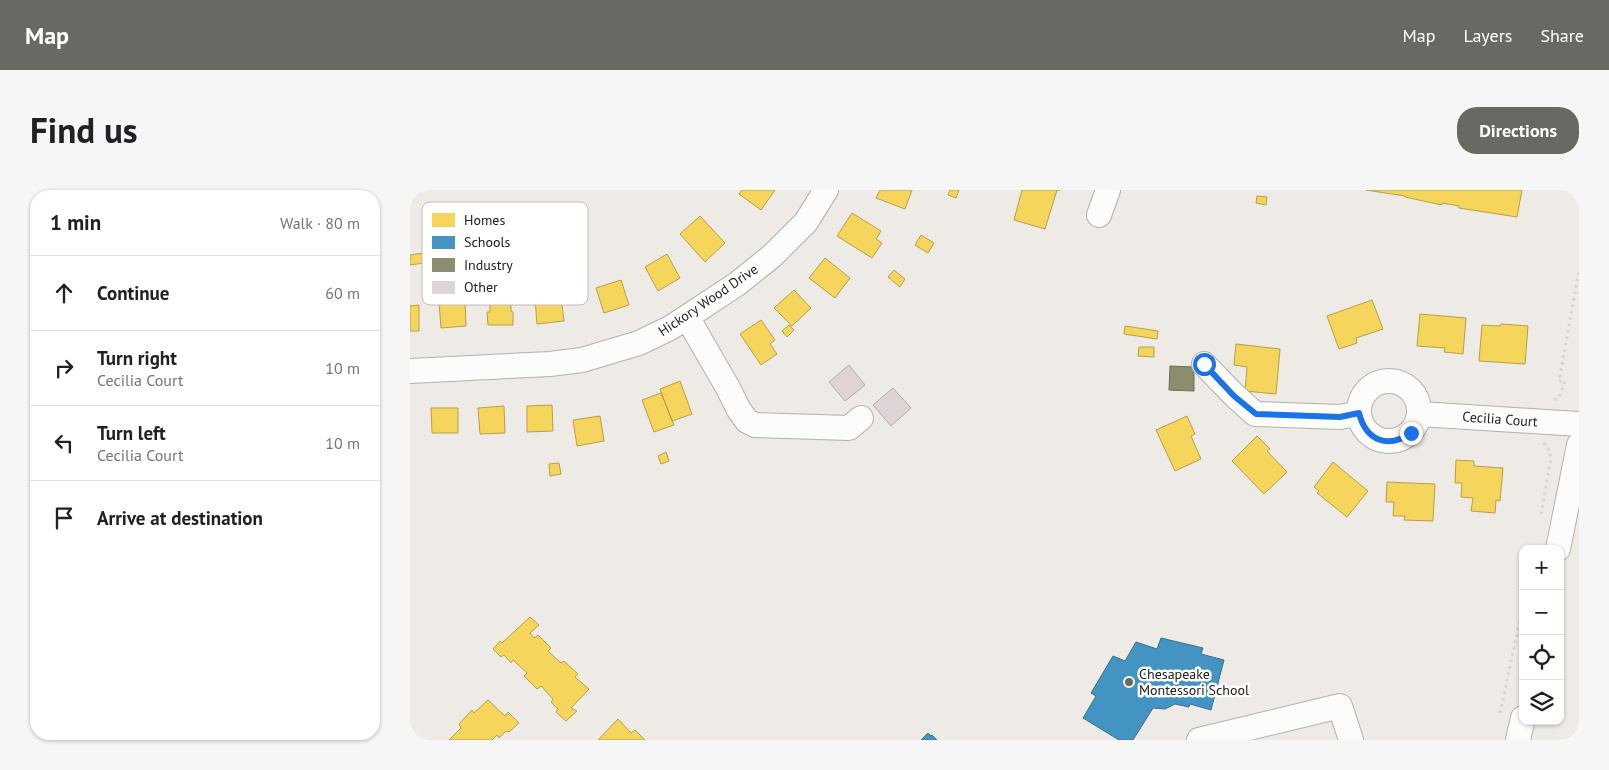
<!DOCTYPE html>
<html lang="en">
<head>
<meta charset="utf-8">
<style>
	body { margin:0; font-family:"PT Sans",sans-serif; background:#f6f6f6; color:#202124 }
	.controls { position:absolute; right:15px; bottom:15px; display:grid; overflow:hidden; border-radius:10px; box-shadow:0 1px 4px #0004 }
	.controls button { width:45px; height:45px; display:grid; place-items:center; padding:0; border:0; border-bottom:1px solid #e0e0e0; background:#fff; color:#202124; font:25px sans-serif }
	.stop { position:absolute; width:15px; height:15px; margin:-11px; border:4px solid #1a73e8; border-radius:50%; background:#fff }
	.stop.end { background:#1a73e8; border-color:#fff; box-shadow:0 1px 5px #0008 }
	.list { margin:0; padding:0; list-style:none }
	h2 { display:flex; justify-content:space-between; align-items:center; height:65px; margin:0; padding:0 20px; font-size:21px }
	h2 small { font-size:16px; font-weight:400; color:#757577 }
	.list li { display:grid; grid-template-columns:32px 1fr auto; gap:15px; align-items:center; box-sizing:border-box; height:75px; padding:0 20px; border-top:1px solid #e0e0e0 }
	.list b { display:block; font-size:19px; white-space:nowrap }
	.list p { margin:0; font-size:16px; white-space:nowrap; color:#757577 }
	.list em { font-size:16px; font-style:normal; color:#757577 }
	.icon { flex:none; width:28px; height:28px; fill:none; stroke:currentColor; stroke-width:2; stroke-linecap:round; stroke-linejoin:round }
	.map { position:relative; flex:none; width:1169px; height:550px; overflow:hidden; border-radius:20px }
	header { display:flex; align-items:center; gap:30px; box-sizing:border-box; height:70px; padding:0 25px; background:#6a6863; color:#fff }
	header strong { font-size:24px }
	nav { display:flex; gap:28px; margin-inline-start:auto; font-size:18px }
	.intro { display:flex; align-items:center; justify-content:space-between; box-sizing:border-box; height:120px; padding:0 30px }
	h1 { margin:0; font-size:35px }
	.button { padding:12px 22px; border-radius:20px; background:#6a6863; color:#fff; font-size:18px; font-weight:700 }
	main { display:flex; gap:30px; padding:0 30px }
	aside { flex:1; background:#fff; border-radius:20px; box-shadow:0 1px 4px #0004 }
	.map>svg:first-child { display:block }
	.homes { fill:#f6d55c; stroke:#b79f49 }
	.schools { fill:#4393c3; stroke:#397191 }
	.industry { fill:#8c8c6e; stroke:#6c6c56 }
	.building { fill:#ded4d5; stroke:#b1adac }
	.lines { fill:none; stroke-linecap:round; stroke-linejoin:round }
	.minor-casing { stroke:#b3b1ad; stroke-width:26 }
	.path { stroke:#d5d4d2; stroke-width:3; stroke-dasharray:2.5 4; stroke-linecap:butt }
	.minor { stroke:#fcfcfb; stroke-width:24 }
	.route { stroke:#1a73e8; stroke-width:6 }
	.poi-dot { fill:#6a6863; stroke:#fff; stroke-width:2 }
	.labels { text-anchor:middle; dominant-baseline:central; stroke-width:5; stroke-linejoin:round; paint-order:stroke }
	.street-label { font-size:14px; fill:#23211d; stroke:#fff }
	.poi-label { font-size:14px; fill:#23211d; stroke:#fff; text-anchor:start }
	.key { fill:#fff; stroke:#bdbcbb; stroke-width:1 }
	.key-label { font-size:14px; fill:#23211d }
</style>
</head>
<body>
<header>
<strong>Map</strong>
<nav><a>Map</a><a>Layers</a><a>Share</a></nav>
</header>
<div class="intro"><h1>Find us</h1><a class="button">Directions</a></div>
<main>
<aside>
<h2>1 min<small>Walk · 80 m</small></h2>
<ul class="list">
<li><svg class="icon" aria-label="ahead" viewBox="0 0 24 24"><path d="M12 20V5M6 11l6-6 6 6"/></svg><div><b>Continue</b></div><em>60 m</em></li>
<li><svg class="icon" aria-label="right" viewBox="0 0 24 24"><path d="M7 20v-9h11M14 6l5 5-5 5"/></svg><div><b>Turn right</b><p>Cecilia Court</p></div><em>10 m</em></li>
<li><svg class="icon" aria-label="left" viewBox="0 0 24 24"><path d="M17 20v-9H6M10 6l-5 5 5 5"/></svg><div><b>Turn left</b><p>Cecilia Court</p></div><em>10 m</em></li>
<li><svg class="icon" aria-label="arrive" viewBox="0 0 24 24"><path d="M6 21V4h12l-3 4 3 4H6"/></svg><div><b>Arrive at destination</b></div></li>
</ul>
</aside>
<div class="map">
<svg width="1169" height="550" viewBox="0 0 1169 550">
	<rect width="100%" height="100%" fill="#eeebe6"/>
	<!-- homes -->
	<path class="homes" d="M332,0h33l-14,20 -22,-16z
		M470,0h32l-7,19 -29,-11z
		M540,0h9l-3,8 -8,-3z
		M612,0h38h-3l-12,39 -31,-9z
		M956,0h156l-5,27 -58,-9v-2l-17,-3v2l-37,-8v-1z
		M847,6l10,1 -1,8 -10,-2z
		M442,23l29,18 -5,8 6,4 -10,15 -35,-22z
		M290,26l25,27 -20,19 -25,-28z
		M511,45l13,8 -6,10 -13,-8z
		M13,63l1,10 -14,2v-10z
		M257,64l13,24 -22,13 -13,-24z
		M415,68l25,20 -15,20 -26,-20z
		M484,80l11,9 -5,8 -12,-10z
		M211,90l8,25 -25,8 -8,-25z
		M384,100l17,18 -19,18 -18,-18z
		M101,107v14l2,1v13h-25l-1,-13h3v-14z
		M151,107l3,24 -27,3 -2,-25z
		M962,110l11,29 -27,9 1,5 -18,6 -12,-33z
		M55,111l1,25 -25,2 -2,-26z
		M9,115v26h-9v-25z
		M1010,124l46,4 -3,36 -19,-2 1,-4 -28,-2z
		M351,130l14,20 -5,4 7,10 -16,11 -21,-31z
		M1091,134l27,2 -3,38 -46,-3 3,-36 18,1z
		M379,135l5,5 -7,7 -5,-6z
		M715,136l33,5 -1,8 -33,-5z
		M826,154l44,5 -4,45 -31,-3 2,-24 -13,-2z
		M729,157h15v10l-16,-1z
		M270,191l12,33 -20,7 -12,-32z
		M251,203l13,32 -20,7 -12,-32z
		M142,215l1,26 -26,1v-26z
		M94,216l1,27 -25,1 -2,-26z
		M21,218h27v25h-26z
		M190,226l4,25 -27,5 -4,-26z
		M777,226l8,18 -4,2 10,23 -26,12 -19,-41z
		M847,246l13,13 -3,2 20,21 -23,22 -32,-33z
		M256,262l3,9 -8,3 -3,-8z
		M1046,270l18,1v5l29,2 -3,33 -4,-1 -1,13 -24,-2 2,-13 -12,-1 1,-14h-7z
		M923,272l35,29 -21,26 -30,-24 2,-2 -5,-4z
		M149,273l2,11 -11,2 -1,-12z
		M977,292l48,2 -2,37 -29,-1 1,-4h-12l1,-14h-8z
		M120,427l9,8 -9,8 4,5 4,-3 13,13 -3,3 13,12 3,-2 14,13 -3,3 14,12 -18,19 6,3 -11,10 -10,-9 2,-3 -7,-7 2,-3 -12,-13 -4,3 -13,-13 3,-3 -14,-13 -2,3 -7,-8 -3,2 -8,-8 7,-8 2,2z
		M78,510l17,16 3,-4 11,11 -10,9 -3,-1 -7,7 -2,-3 -5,5h-43l12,-12 -2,-4 13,-14 2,3z
		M208,529l13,14 4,-3 10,10h-47z"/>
	<!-- schools -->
	<path class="schools" d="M751,448l42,10 -2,6 23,6 -13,50 -21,-6 -1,3 -14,-3 -10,5 -12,-1 -20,32h-14l-36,-22 13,-22 -5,-3 22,-37 12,5 11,-19 21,7z
		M518,543l3,3 1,-1 5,5h-16z"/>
	<!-- industry -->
	<path class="industry" d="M760,176l24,1v24l-25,-1z"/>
	<!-- building -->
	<path class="building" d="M439,175l16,20 -20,16 -16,-19z
		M483,198l18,20 -20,18 -18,-21z"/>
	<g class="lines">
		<!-- minor casing -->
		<g class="minor-casing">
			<path id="minor" d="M689,25l9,-25
				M277,127l41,71 11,22 8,11 8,4 94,3 12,-10
				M794,174l30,31 21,19 85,3 19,-4
				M0,181l140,-7 32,-4 57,-17 31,-15 17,-11 50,-33 35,-28 34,-34 20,-32
				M949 221a30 30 0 1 1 60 0a30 30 0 1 1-60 0Z
				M1010,224l159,10
				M1148,359l21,-104
				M789,550l141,-34 11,34
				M1108,550l5,-22"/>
		</g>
		<!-- path -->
		<path class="path" d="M1144,210l6,-5 5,-14h-6l20,-110
			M1131,324l10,-56 -2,-8 -5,-7
			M1090,523l23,-107"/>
		<!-- minor -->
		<use href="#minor" class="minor"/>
	</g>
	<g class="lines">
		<!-- route -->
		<path class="route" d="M794,174l30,32 22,18 84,3 19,-4c7,28 29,36 52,20"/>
	</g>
	<!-- markers -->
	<circle class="poi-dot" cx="719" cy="492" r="5"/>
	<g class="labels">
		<!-- street labels -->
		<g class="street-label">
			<text transform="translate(298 110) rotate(-34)">Hickory Wood Drive</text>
			<text transform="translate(1090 229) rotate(4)">Cecilia Court</text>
		</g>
		<!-- poi labels -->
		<g class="poi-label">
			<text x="729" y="484">Chesapeake<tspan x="729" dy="16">Montessori School</tspan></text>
		</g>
	</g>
	<!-- legend -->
	<rect x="12" y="12" width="166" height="103" rx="8" class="key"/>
	<rect x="22" y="23" width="23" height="14" fill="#f6d55c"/>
	<rect x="22" y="46" width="23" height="13" fill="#4393c3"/>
	<rect x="22" y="68" width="23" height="14" fill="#8c8c6e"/>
	<rect x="22" y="91" width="23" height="13" fill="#ded4d5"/>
	<g class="key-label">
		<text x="54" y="35">Homes</text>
		<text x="54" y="57">Schools</text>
		<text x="54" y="80">Industry</text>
		<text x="54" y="102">Other</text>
	</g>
</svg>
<div class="controls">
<button>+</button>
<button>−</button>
<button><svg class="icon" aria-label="locate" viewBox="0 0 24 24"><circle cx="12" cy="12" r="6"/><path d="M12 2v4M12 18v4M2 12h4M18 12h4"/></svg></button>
<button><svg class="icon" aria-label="layers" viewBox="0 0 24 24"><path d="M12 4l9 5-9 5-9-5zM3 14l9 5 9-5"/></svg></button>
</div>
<div class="stop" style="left:794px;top:174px"></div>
<div class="stop end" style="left:1001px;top:243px"></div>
</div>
</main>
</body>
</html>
